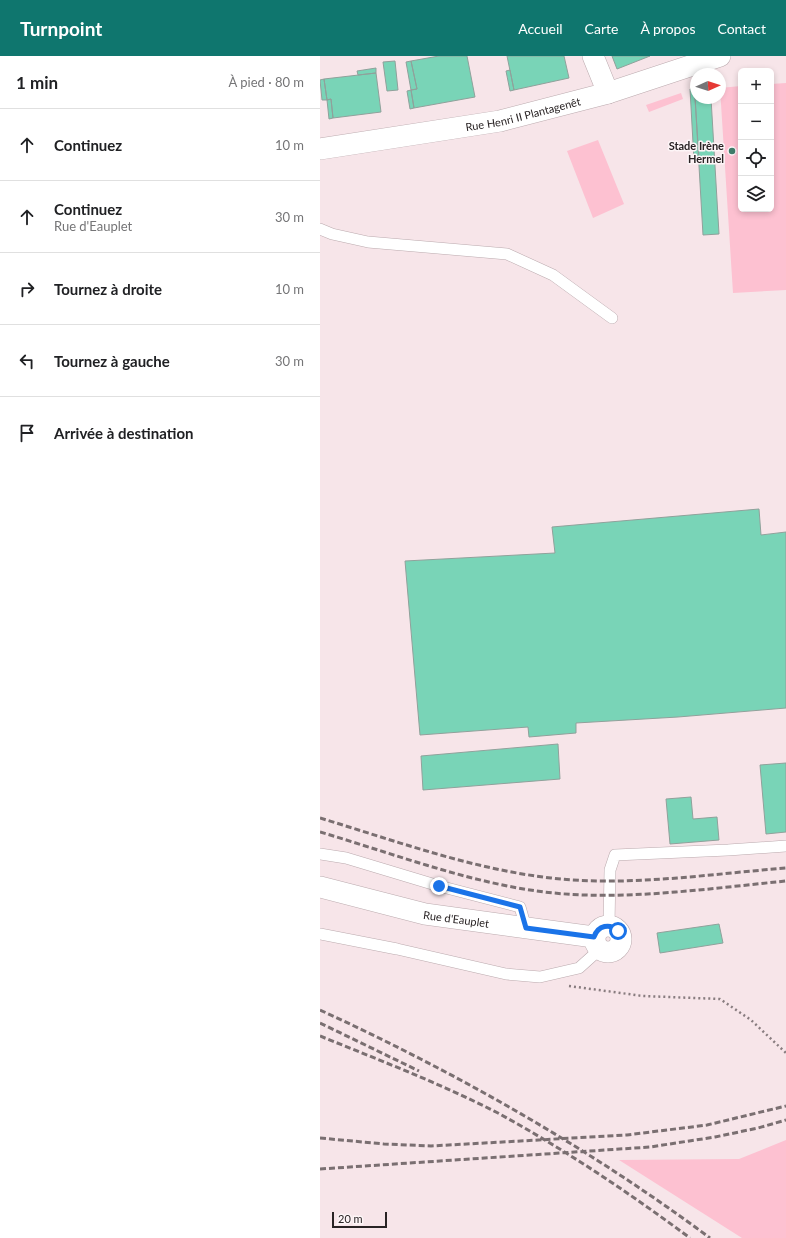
<!DOCTYPE html>
<html lang="fr">
<head>
<meta charset="utf-8">
<style>
	body { margin:0; font-family:Lato,sans-serif; background:#f2f2f2; color:#202124 }
	.controls { position:absolute; right:12px; top:12px; display:grid; overflow:hidden; border-radius:6px; box-shadow:0 2px 6px #0003 }
	.controls button { width:36px; height:36px; display:grid; place-items:center; padding:0; border:0; border-bottom:1px solid #e0e0e0; background:#fff; color:#202124; font:20px sans-serif }
	.compass { position:absolute; left:370px; top:12px; width:36px; height:36px; border-radius:50%; background:#fff; box-shadow:0 2px 6px #0003; rotate:87deg }
	.scale { position:absolute; left:12px; bottom:10px; width:55px; box-sizing:border-box; padding-left:4px; border:2px solid #292324; border-top:0; font-size:11px; line-height:14px; white-space:nowrap; color:#292324; -webkit-text-stroke:3px #fdf5f7; paint-order:stroke }
	.stop { position:absolute; width:12px; height:12px; margin:-9px; border:3px solid #1a73e8; border-radius:50%; background:#fff }
	.stop.end { background:#1a73e8; border-color:#fff; box-shadow:0 1px 4px #0008 }
	.list { margin:0; padding:0; list-style:none }
	h2 { display:flex; justify-content:space-between; align-items:center; height:52px; margin:0; padding:0 16px; font-size:17px }
	h2 small { font-size:13px; font-weight:400; color:#757577 }
	.list li { display:grid; grid-template-columns:26px 1fr auto; gap:12px; align-items:center; box-sizing:border-box; height:72px; padding:0 16px; border-top:1px solid #e0e0e0 }
	.list b { display:block; font-size:15px; white-space:nowrap }
	.list p { margin:0; font-size:13px; white-space:nowrap; color:#757577 }
	.list em { font-size:13px; font-style:normal; color:#757577 }
	.icon { flex:none; width:22px; height:22px; fill:none; stroke:currentColor; stroke-width:2; stroke-linecap:round; stroke-linejoin:round }
	.map { position:relative; flex:none; width:466px; height:1182px; overflow:hidden }
	header { display:flex; align-items:center; gap:24px; box-sizing:border-box; height:56px; padding:0 20px; background:#0f766e; color:#fff }
	header strong { font-size:19px }
	nav { display:flex; gap:22px; margin-inline-start:auto; font-size:14px }
	main { display:flex }
	aside { flex:1; background:#fff }
	.map>svg:first-child { display:block }
	.green { fill:#fdc1d1 }
	.building { fill:#79d4b7; stroke:#90a19b }
	.lines { fill:none; stroke-linecap:round; stroke-linejoin:round }
	.lane-casing { stroke:#bbaaae; stroke-width:12 }
	.street-casing { stroke:#bbaaae; stroke-width:22 }
	.path { stroke:#887c7f; stroke-width:2.5; stroke-dasharray:2 3; stroke-linecap:butt }
	.lane { stroke:#fff; stroke-width:11 }
	.street { stroke:#fff; stroke-width:21 }
	.rail { stroke:#7a6f71; stroke-width:3; stroke-dasharray:6 3; stroke-linecap:butt }
	.route { stroke:#1a73e8; stroke-width:5 }
	.poi-dot { fill:#3e7d6a; stroke:#fdf5f7; stroke-width:1.5 }
	.labels { text-anchor:middle; dominant-baseline:central; stroke-width:3; stroke-linejoin:round; paint-order:stroke }
	.street-label { font-size:11px; fill:#292324; stroke:#fdf5f7 }
	.poi-label { font-size:11px; font-weight:bold; fill:#292324; stroke:#fdf5f7; text-anchor:end }
</style>
</head>
<body>
<header>
<strong>Turnpoint</strong>
<nav><a>Accueil</a><a>Carte</a><a>À propos</a><a>Contact</a></nav>
</header>
<main>
<aside>
<h2>1 min<small>À pied · 80 m</small></h2>
<ul class="list">
<li><svg class="icon" aria-label="ahead" viewBox="0 0 24 24"><path d="M12 20V5M6 11l6-6 6 6"/></svg><div><b>Continuez</b></div><em>10 m</em></li>
<li><svg class="icon" aria-label="ahead" viewBox="0 0 24 24"><path d="M12 20V5M6 11l6-6 6 6"/></svg><div><b>Continuez</b><p>Rue d'Eauplet</p></div><em>30 m</em></li>
<li><svg class="icon" aria-label="right" viewBox="0 0 24 24"><path d="M7 20v-9h11M14 6l5 5-5 5"/></svg><div><b>Tournez à droite</b></div><em>10 m</em></li>
<li><svg class="icon" aria-label="left" viewBox="0 0 24 24"><path d="M17 20v-9H6M10 6l-5 5 5 5"/></svg><div><b>Tournez à gauche</b></div><em>30 m</em></li>
<li><svg class="icon" aria-label="arrive" viewBox="0 0 24 24"><path d="M6 21V4h12l-3 4 3 4H6"/></svg><div><b>Arrivée à destination</b></div></li>
</ul>
</aside>
<div class="map">
<svg width="466" height="1182" viewBox="0 0 466 1182">
	<rect width="100%" height="100%" fill="#f7e5e9"/>
	<!-- green -->
	<path class="green" d="M466,27v207l-53,3 -13,-205 21,-2v123h30v-125z
		M361,37l2,6 -34,13 -3,-7z
		M278,84l26,64 -31,14 -26,-67z
		M466,1084v98h-44l-123,-78 120,-1z"/>
	<!-- building -->
	<path class="building" d="M119,0h28l8,41 -61,11 -3,-18 6,-1 -6,-28z
		M187,0h57l5,22 -55,12z
		M292,0h38l-33,13z
		M75,5l3,29 -11,1 -4,-29z
		M91,5l6,28 -6,1 -5,-28z
		M56,12v5l-18,2 -1,-4z
		M190,14l4,20 -4,1 -4,-20z
		M56,17l5,39 -48,6 -2,-19 -4,1 -3,-21z
		M4,23l3,21h-5l-2,-20z
		M370,33h6v8h-1l4,63 -5,1z
		M91,34l3,18 -4,1 -3,-18z
		M375,41l1,1h15l8,136 -16,1z
		M11,43l2,19 -4,1 -2,-19z
		M439,453l2,26 25,-3v176l-108,9 -102,6v10l-47,4 -1,-10 -108,8 -15,-174 150,-8 -3,-26z
		M238,688l2,35 -137,11 -2,-34z
		M466,707v69l-20,2 -6,-69z
		M371,741l2,22 24,-2 2,23 -49,4 -4,-45z
		M399,868l4,19 -63,10 -3,-20z"/>
	<g class="lines">
		<!-- lane casing -->
		<g class="lane-casing">
			<path id="lane" d="M0,173l12,5 36,8 139,12 46,21 59,43
				M0,798l26,4 93,28 81,21 6,21
				M289,870l1,-56 5,-15 113,-5 58,-4
				M0,878l77,15 109,25 34,3 39,-9 20,-18"/>
		</g>
		<!-- street casing -->
		<g class="street-casing">
			<g id="street">
				<path d="M273,0l15,37"/>
				<path id="s1" d="M0,93l180,-28 108,-28 112,-37"/>
				<path id="s2" d="M0,831l105,27 169,23"/>
				<circle cx="288" cy="883" r="13"/>
			</g>
		</g>
		<!-- path -->
		<path class="path" d="M249,930l74,10 77,3 31,21 35,33"/>
		<!-- lane -->
		<use href="#lane" class="lane"/>
		<!-- street -->
		<use href="#street" class="street"/>
		<!-- rail -->
		<path class="rail" d="M0,762c76,23 152,51 231,60 76,9 159,-4 235,-10
			M0,776c68,20 139,47 210,58 82,13 173,-1 256,-9
			M0,954c137,63 269,138 390,228
			M0,967l99,48
			M0,980c59,24 119,47 176,76 68,37 132,80 194,126
			M0,1082l64,6 47,2 196,-11 80,-10 79,-19
			M0,1113l330,-22 65,-10 43,-9 28,-8"/>
	</g>
	<g class="lines">
		<!-- route -->
		<path class="route" d="M119,830l81,21 6,21 68,9c4,-12 16,-14 24,-6"/>
	</g>
	<!-- markers -->
	<circle class="poi-dot" cx="412" cy="95" r="4"/>
	<g class="labels">
		<!-- street labels -->
		<g class="street-label">
			<text stroke="none"><textPath href="#s1" startOffset="206">Rue Henri II Plantagenêt</textPath></text>
			<text stroke="none"><textPath href="#s2" startOffset="140">Rue d'Eauplet</textPath></text>
		</g>
		<!-- poi labels -->
		<g class="poi-label">
			<text x="404" y="89">Stade Irène<tspan x="404" dy="13">Hermel</tspan></text>
		</g>
	</g>
</svg>
<div class="controls">
<button>+</button>
<button>−</button>
<button><svg class="icon" aria-label="locate" viewBox="0 0 24 24"><circle cx="12" cy="12" r="6"/><path d="M12 2v4M12 18v4M2 12h4M18 12h4"/></svg></button>
<button><svg class="icon" aria-label="layers" viewBox="0 0 24 24"><path d="M12 4l9 5-9 5-9-5zM3 14l9 5 9-5"/></svg></button>
</div>
<svg class="compass" viewBox="-18 -18 36 36"><path d="M0-13l5 13h-10z" fill="#e53935"/><path d="M0 13l5-13h-10z" fill="#757577"/></svg>
<div class="scale">20 m</div>
<div class="stop" style="left:298px;top:875px"></div>
<div class="stop end" style="left:119px;top:830px"></div>
</div>
</main>
</body>
</html>
